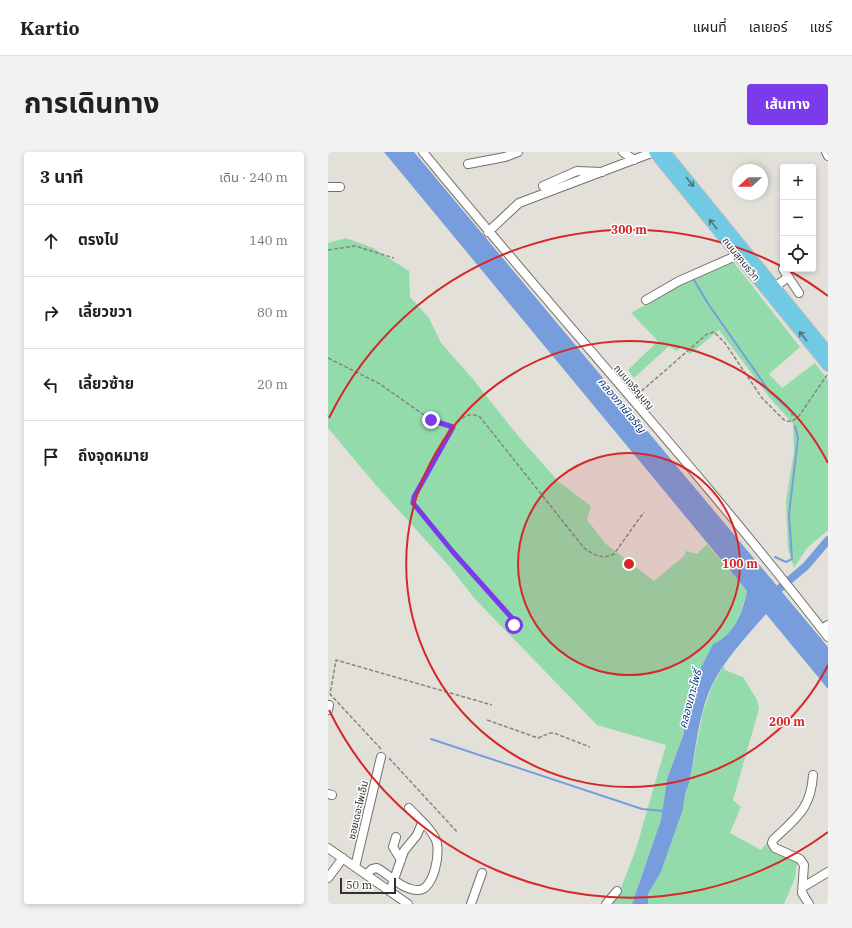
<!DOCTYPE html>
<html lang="th">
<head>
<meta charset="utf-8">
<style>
	body { margin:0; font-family:"IBM Plex Serif","Noto Sans Thai",serif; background:#f2f2f2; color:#202124 }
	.controls { position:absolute; right:12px; top:12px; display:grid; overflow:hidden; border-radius:4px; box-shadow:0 2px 6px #0003 }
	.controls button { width:36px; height:36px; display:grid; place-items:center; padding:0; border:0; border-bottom:1px solid #e0e0e0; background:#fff; color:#202124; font:20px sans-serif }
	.compass { position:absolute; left:404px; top:12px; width:36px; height:36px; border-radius:50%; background:#fff; box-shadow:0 2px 6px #0003; rotate:249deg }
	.scale { position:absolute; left:12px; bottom:10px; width:56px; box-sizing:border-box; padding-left:4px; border:2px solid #31302d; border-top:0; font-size:11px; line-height:14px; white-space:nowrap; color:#31302d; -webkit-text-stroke:3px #fff; paint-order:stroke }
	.stop { position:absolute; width:12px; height:12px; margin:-9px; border:3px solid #7c3aed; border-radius:50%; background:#fff }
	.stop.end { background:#7c3aed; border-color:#fff; box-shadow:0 1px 4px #0008 }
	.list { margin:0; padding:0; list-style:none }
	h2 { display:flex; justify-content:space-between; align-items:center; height:52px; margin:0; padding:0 16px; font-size:17px }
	h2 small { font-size:13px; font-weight:400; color:#757577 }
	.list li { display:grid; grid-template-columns:26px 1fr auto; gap:12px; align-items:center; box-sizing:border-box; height:72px; padding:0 16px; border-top:1px solid #e0e0e0 }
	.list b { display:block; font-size:15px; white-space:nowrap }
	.list em { font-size:13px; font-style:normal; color:#757577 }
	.icon { flex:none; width:22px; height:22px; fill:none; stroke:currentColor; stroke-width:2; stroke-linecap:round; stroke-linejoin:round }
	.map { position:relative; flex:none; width:500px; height:752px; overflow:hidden; border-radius:4px }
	header { display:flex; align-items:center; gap:24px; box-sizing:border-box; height:56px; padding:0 20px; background:#fff; border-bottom:1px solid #e0e0e0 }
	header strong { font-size:19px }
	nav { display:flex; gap:22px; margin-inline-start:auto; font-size:14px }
	.intro { display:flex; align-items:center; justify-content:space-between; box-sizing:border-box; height:96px; padding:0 24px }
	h1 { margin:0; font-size:28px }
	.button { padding:10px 18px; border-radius:4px; background:#7c3aed; color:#fff; font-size:14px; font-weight:700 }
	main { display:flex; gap:24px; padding:0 24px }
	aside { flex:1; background:#fff; border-radius:4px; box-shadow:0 2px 6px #0003 }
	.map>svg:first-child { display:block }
	.green { fill:#93dbab }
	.water { fill:#789ddc }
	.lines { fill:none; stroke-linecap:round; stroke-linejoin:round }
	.stream { stroke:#789ddc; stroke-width:2 }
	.canal { stroke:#789ddc; stroke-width:8 }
	.minor-casing { stroke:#74716b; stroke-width:10 }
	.major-casing { stroke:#bdbdbc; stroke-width:12 }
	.path { stroke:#868580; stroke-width:1.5; stroke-dasharray:4 2; stroke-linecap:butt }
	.minor { stroke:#fff; stroke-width:8 }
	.major { stroke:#71cae3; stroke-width:10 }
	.oneway { stroke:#4e757f }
	.route { stroke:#7c3aed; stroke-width:5 }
	.ring { fill:none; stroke:#d62828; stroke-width:2 }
	.labels { text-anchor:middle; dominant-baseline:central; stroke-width:3; stroke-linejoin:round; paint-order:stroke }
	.street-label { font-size:10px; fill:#31302d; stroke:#fff }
	.water-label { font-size:11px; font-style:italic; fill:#103a84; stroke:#fff }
	.centre { fill:#d62828; stroke:#fff; stroke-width:2 }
	.ring-label { font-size:12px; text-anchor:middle; font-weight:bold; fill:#d62828; stroke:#fff; stroke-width:3; stroke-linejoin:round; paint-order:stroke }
</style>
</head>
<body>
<header>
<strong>Kartio</strong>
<nav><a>แผนที่</a><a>เลเยอร์</a><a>แชร์</a></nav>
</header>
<div class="intro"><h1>การเดินทาง</h1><a class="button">เส้นทาง</a></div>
<main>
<aside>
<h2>3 นาที<small>เดิน · 240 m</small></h2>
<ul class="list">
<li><svg class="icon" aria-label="ahead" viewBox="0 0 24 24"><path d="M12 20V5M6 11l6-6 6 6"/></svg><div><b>ตรงไป</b></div><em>140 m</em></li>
<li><svg class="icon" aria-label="right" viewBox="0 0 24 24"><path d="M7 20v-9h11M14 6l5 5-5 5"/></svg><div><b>เลี้ยวขวา</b></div><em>80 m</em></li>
<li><svg class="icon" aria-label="left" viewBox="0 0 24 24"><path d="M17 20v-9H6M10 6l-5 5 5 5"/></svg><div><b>เลี้ยวซ้าย</b></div><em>20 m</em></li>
<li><svg class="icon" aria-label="arrive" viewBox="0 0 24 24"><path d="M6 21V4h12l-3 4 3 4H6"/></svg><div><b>ถึงจุดหมาย</b></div></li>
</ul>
</aside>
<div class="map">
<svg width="500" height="752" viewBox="0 0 500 752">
	<rect width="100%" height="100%" fill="#e2e0d9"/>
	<!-- green -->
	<path class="green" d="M18,86l27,10 36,23 1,26 19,21 12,25 31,35 47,59 40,45 32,24 -4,14 19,24 48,37 30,-25 2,-5 11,3 10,-10 40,47c-5,21 -13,44 -34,53l-29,65v24l-17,46 -6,41 -29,84h-23l10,-11 17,-44 30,-104 -69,-20 -122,-126 -26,-33 -75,-83 -46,-55v-185z
		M404,108l68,87 -31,27 13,14 33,-25 13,17v150l-21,18 -13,20 -6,-19 -2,-48 8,-50 -1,-27 -23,-26 -51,-68 -29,24 -9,-7 -4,4 -8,-5 -35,32 -6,-8 30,-29 -27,-28 54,-31z
		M396,513l1,5 18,7 14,23 2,9 -26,91 8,7 -11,26 31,17 6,-7 30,20 -2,15 -11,26h-136v-10l13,-22 22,-63 2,-15 4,-11 14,-71 9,-26z"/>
	<!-- water -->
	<path class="water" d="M56,0h30l414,495v42l-62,-75c-19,22 -41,45 -54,71 -14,29 -16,66 -23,98l-4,11 -2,15 -22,63 -13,22v10h-16l29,-84 6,-41 17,-46v-24l6,-19 23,-46c21,-9 30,-32 34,-53z"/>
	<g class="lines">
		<!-- stream -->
		<path class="stream" d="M366,128l13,22 62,89 23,21v3
			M447,405l11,5 6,-3 -3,-45 9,-76 -3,-12
			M103,587l211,70 22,2"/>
		<!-- canal -->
		<path class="canal" d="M445,442l33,-28 22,-26"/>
		<!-- minor casing -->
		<g class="minor-casing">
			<path id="minor" d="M95,0c133,163 276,318 405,485
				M295,0l11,8
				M498,0l2,4
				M140,12l37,-7 13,-5
				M215,34l34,-15 25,1
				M0,35h12
				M160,80l31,-29 135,-51
				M455,117l16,24
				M447,135l13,-10
				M318,148l33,-19 59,-26
				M498,474l2,-1
				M0,558l1,-5
				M0,642l4,1
				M68,685l-3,10 8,13
				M0,696l80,56
				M27,715l26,-110
				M38,723l6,-6 5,-1c13,7 25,22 41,22 16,1 24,-41 17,-52 -5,-11 -18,-21 -26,-30
				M0,726l15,-20
				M64,733l12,-34 13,-16 5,-12
				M475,735l25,-15
				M143,752l11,-31
				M278,752l11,-13
				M481,752l-7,-11 2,-28 -4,-6 -25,-11 -3,-5 1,-3c23,-22 38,-31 40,-65"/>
		</g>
		<!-- major casing -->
		<g class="major-casing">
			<path id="major" d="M326,0l174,214
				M337,0l163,200"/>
		</g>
		<!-- path -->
		<path class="path" d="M0,98l27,-4 39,12
			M0,206l52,26 51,36 22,7c8,-9 15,-16 27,-10l104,131c10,7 18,12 30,6l30,-42
			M309,243l70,-61 7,-2 11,11 37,55 22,22c7,3 10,0 15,-4l28,-41
			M125,275l-39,70 -1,6 40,49 58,65 4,8v8
			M159,568l51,18 12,-5h4l36,14
			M53,597l-51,-55 6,-34 156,45
			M61,606l69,75"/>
		<!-- minor -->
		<use href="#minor" class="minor"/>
		<!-- major -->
		<use href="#major" class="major"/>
	</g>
	<!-- one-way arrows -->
	<defs><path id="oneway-shaft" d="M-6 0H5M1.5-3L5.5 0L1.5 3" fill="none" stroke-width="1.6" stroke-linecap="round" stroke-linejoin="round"/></defs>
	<g class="oneway">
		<use href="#oneway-shaft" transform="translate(362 30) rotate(51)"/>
		<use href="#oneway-shaft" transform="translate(385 72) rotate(-129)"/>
		<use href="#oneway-shaft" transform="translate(475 184) rotate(-129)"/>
	</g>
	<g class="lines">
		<!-- route -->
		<path class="route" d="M103,268l22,7 -39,70 -1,6 40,49 58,65 3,8"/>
	</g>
	<!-- distance rings -->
	<circle cx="301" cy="412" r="111" fill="#d62828" fill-opacity=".12"/>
	<g class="ring">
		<circle cx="301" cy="412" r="111"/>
		<path d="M500 513A223 223 0 1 1 500 311"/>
		<path d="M500 680A334 334 0 0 1 1 558M1 266A334 334 0 0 1 453 114M458 117A334 334 0 0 1 500 144"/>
	</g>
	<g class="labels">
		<!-- street labels -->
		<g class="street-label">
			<text transform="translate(413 107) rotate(51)">ถนนสุคนธวิท</text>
			<text transform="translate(306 235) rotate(49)">ถนนเจริญบุญ</text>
			<text transform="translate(30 658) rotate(-77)">ซอยเดอะโพเอ็ม</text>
		</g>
		<!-- water labels -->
		<g class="water-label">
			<text transform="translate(294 253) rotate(50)">คลองภาษีเจริญ</text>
			<text transform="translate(362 547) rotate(-75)">คลองเกาะโพธิ์</text>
		</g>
	</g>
	<circle cx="301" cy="412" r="6" class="centre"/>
	<g class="ring-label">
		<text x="301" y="82">300 m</text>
		<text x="412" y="416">100 m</text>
		<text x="459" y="574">200 m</text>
	</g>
</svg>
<div class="controls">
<button>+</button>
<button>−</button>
<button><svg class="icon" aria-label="locate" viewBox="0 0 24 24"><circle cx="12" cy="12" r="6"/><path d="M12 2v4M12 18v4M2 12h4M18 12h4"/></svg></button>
</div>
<svg class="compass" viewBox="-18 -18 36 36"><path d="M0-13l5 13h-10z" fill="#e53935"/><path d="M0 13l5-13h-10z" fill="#757577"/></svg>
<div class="scale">50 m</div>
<div class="stop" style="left:186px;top:473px"></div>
<div class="stop end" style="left:103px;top:268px"></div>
</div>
</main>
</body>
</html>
